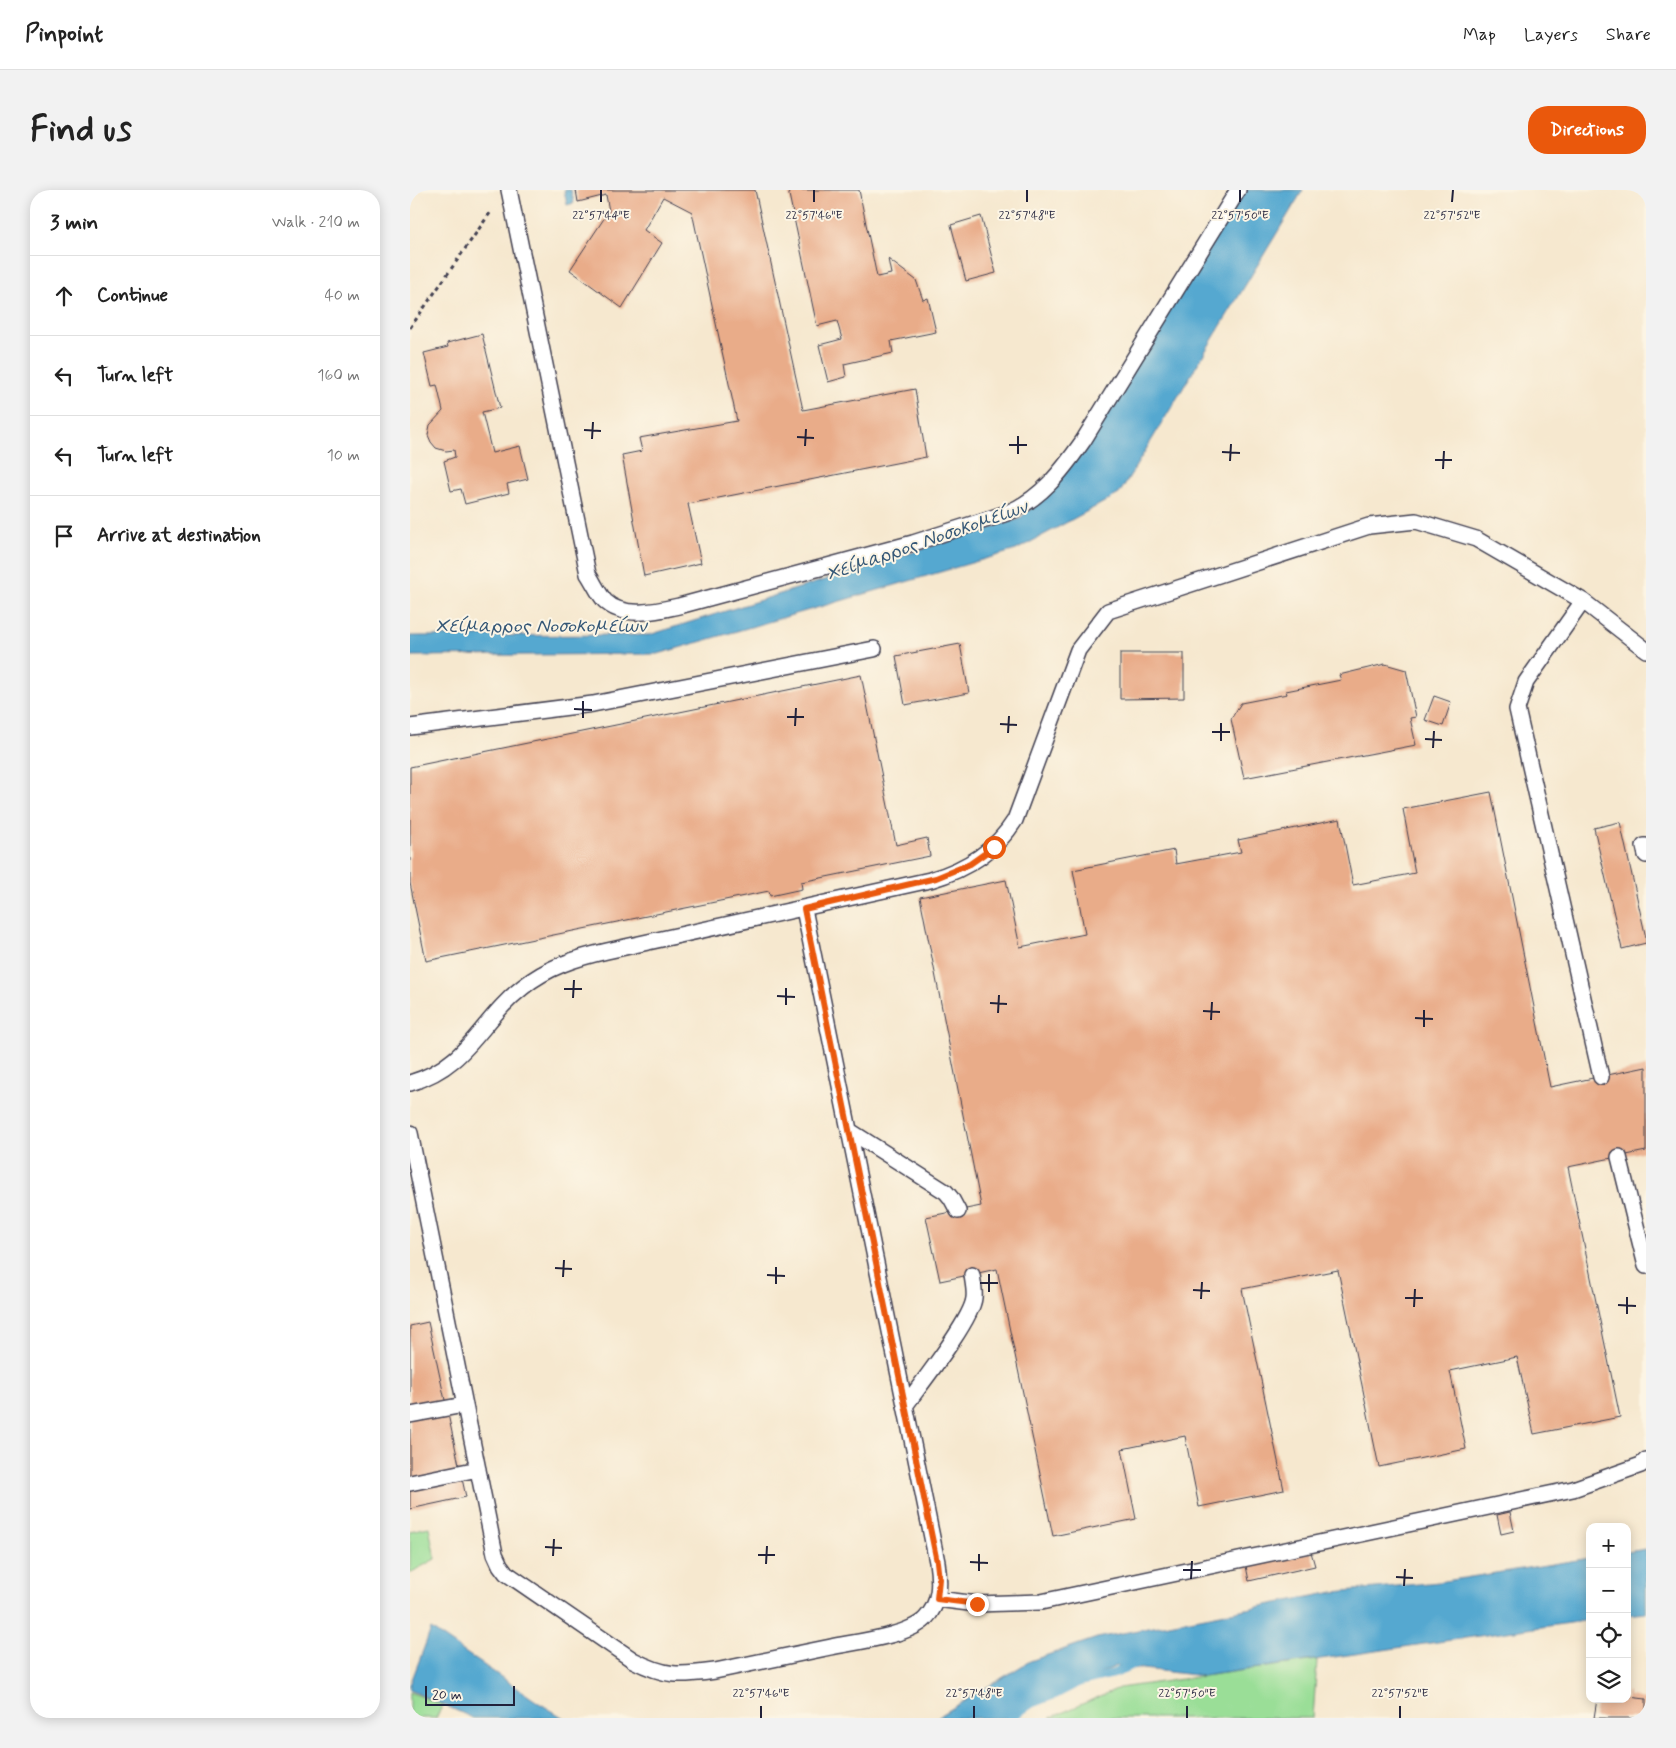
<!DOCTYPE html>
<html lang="en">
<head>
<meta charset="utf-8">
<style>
	body { margin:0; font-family:Mynerve,sans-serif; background:#f2f2f2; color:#222 }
	.controls { position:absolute; right:15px; bottom:15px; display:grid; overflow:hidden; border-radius:10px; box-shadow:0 2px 12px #0003 }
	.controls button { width:45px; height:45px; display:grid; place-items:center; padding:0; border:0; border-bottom:1px solid #e0e0e0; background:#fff; color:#222; font:25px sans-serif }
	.scale { position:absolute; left:15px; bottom:12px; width:90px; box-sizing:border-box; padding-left:5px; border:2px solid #22223b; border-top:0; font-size:14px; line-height:18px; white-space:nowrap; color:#22223b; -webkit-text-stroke:4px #fcf5e5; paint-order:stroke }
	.stop { position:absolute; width:15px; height:15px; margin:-11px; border:4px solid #ea580c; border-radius:50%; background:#fff }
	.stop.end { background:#ea580c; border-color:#fff; box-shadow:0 1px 5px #0008 }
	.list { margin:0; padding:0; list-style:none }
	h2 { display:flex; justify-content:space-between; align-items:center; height:65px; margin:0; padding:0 20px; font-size:21px }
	h2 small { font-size:16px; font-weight:400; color:#767676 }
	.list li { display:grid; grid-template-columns:32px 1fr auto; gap:15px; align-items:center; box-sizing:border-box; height:80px; padding:0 20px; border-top:1px solid #e0e0e0 }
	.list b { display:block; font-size:19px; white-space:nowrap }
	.list em { font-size:16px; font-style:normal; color:#767676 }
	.icon { flex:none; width:28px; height:28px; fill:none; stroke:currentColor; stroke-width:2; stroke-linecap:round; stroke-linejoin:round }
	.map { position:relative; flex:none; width:1236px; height:1528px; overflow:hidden; border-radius:20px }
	header { display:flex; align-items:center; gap:30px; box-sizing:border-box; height:70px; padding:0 25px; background:#fff; border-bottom:1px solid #e0e0e0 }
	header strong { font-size:24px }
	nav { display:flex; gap:28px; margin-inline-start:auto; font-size:18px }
	.intro { display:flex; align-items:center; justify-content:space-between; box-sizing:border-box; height:120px; padding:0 30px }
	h1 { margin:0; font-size:35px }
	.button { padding:12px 22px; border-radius:20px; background:#ea580c; color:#fff; font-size:18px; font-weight:700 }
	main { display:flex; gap:30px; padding:0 30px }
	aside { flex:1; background:#fff; border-radius:20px; box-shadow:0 2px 12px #0003 }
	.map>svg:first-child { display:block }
	.green { fill:#9ade97; stroke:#5e8069 }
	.water { fill:#54a8d0; stroke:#3b6586 }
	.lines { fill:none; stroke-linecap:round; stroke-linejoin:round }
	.stream { stroke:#54a8d0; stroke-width:9 }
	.building { fill:#e9ac89 }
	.lane-casing { stroke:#424051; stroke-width:18 }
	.path { stroke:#424051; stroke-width:3; stroke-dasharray:4 4; stroke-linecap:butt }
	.lane { stroke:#fff; stroke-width:15 }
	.route { stroke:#ea580c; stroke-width:6 }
	.ticks { fill:none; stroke:#22223b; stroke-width:2 }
	.labels { text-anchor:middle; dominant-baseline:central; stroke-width:4; stroke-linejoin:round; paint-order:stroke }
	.water-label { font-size:20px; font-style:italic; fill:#365877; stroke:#fcf5e5 }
	.ticks-label { font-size:12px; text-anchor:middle; fill:#22223b; stroke:#fcf5e5; stroke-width:4; stroke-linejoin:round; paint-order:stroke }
</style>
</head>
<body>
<header>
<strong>Pinpoint</strong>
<nav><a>Map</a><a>Layers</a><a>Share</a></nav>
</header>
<div class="intro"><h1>Find us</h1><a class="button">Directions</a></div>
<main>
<aside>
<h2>3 min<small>Walk · 210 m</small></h2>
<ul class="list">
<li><svg class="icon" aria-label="ahead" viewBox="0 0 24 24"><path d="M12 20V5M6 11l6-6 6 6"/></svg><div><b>Continue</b></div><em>40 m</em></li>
<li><svg class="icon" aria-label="left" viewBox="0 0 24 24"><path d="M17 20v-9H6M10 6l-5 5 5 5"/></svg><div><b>Turn left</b></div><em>160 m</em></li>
<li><svg class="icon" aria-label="left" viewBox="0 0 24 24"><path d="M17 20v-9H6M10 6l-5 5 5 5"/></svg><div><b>Turn left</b></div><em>10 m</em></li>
<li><svg class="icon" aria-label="arrive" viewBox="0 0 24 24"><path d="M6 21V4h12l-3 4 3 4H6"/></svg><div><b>Arrive at destination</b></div></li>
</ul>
</aside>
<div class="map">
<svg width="1236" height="1528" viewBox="0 0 1236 1528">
	<rect width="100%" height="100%" fill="#fcf5e5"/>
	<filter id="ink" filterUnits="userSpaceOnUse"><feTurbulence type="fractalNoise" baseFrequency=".02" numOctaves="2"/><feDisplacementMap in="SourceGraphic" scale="10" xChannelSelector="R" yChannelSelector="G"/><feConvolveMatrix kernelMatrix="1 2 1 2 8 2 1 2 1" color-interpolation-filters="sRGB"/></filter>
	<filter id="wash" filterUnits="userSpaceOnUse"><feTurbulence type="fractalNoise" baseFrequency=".0096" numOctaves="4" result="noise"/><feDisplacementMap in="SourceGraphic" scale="20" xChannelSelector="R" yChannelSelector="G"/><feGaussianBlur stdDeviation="1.12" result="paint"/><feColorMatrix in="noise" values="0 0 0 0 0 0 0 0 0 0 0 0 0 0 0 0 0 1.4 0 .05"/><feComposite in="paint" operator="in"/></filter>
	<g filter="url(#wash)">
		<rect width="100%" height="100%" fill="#f6e8cf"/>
		<!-- green -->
		<path class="green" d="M19,1337l6,32 -25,14v-42z
			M907,1470l-4,58h-263l69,-30z
			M0,1502l33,13 -7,13h-26z"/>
		<!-- water -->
		<path class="water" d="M154,0h7l3,13 -7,2z
			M824,0h69l-184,304 -103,56 -358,104 -248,2v-20l239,-1 370,-116 36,-32z
			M1236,1359v64l-19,2v-63z
			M1180,1368v62l-387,56 -86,-10 -84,34 -25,18h-72l94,-57 67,-23 237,-46 105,-10z
			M21,1439l108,74 25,15h-91l-63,-28v-5z"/>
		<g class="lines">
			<!-- stream -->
			<path class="stream" d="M600,1528l22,-15 24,-9 23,-12 37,-9 22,-11"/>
		</g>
		<g id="blocks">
			<!-- building -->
			<path class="building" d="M166,0h179l48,220 112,-21 11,68 -238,47 13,59 -57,13 -22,-121 20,-4 -3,-13 98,-17 -45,-209 -29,-15 -19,33 18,13 -40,65 -52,-38 39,-59 -3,-16 -28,7z
				M378,0h71l18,87 14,-3 -3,-15 28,21 7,20 5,-2 8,34 -45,9 2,12 -49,11 2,13 -18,5 -9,-37 23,-6 -5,-18 -20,5z
				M571,26l15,57 -30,8 -15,-56z
				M72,144l18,74 -18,4 10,41 28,-7 8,33 -21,5 2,9 -44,11 -4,-15 -10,2 -7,-30 11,-4 -1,-7 -8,1 -10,-3 -5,-6 -3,-7 2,-10 13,-14 -6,-26 -5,1 -8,-33 24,-6 -1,-4z
				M550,454l9,49 -64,12 -9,-49z
				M710,463h64v45l-64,1z
				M975,474l21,6 10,47 -6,1 6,27 -172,33 -13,-59 10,-16 46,-9 -1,-3 55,-11 -2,-5z
				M451,485l35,170 31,-7 3,18 -129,26 1,7 -32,7 -1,-5 -343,70 -16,-78v-116z
				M1024,506l17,6 -8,24 -18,-6z
				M1081,602l59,295 96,-20v84l-78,16 52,250 -86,17 -17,-77 -67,14 16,78 -87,18 -41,-197 -96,19 42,201 -85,17 -14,-71 -63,13 14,70 -83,17 -56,-267 -57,12 -14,-64 55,-11 -61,-309 86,-17 14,67 65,-13 -12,-64 101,-20 2,14 65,-12 -3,-12 102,-21 13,66 62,-12 -12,-64z
				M1210,632l26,116v5l-24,6 -28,-121z
				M18,1132l38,175 -56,12v-183z
				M1100,1322l4,19 -13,3 -4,-19z
				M901,1362l4,14 -66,15 -3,-15z
				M1217,1502l2,1v4l17,2v19h-52l3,-19h30z"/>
		</g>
	</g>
	<g filter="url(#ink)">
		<use href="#blocks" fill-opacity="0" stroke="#424051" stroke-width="1"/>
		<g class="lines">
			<!-- lane casing -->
			<g class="lane-casing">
				<path id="lane" d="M99,0l79,384c6,9 10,19 17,27 18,18 52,10 74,5l234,-63 94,-30c34,-14 55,-42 76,-72l155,-251
					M1173,411l-57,81 -9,27 84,368
					M0,537l183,-23 281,-55
					M1236,656h-2l2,9
					M0,893c59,-17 70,-63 113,-96 25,-20 53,-29 84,-36l323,-71c35,-10 65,-28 85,-60l63,-170 30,-39 261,-85 47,-5 60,18 107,62 63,49
					M440,941l96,61 5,6 7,13
					M0,943l85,421 5,11 6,8 127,87c33,17 46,16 82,11 38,-8 77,-16 116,-24 24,-5 77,-11 94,-28 16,-16 15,-37 12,-57l-133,-653
					M1209,967l27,109
					M495,1216c15,-21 67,-86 69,-108 1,-7 -1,-16 -2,-23
					M0,1225l54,-10
					M0,1293l68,-14
					M527,1409l40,5 64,-2 532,-113 68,-24 5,-5"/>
			</g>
			<!-- path -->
			<path class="path" d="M0,138l80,-115"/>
			<!-- lane -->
			<use href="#lane" class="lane"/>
		</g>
	</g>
	<g class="lines" filter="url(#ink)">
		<!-- route -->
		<path class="route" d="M567,1414l-40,-5 2,-20 -2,-17 -133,-653 132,-31 34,-14 24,-17"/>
	</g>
	<!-- ticks -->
	<path class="ticks" d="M191,12v-12M404,12v-12M617,12v-12M830,12v-12M1042,12l1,-12M174,240l17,1M387,247l17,1M182,249l1,-17M599,255h18M395,256l1,-17M812,262l18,1M608,264v-18M1025,270h17M820,271l1,-17M1033,279l1,-18M164,519l18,1M377,527h17M173,528v-17M590,534l17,1M385,536l1,-18M802,542h18M598,543l1,-17M1015,549l17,1M811,551v-18M1023,558l1,-17M154,799h18M367,806l18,1M163,808l1,-18M580,813l17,1M376,815v-17M793,821l17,1M588,823l1,-18M1005,828l18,1M801,830l1,-18M1014,837v-17M145,1078l17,1M357,1085l18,1M153,1087l1,-17M570,1093h18M366,1094v-17M783,1100l17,1M579,1102v-18M995,1108h18M791,1109l1,-17M1208,1115l18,1M1004,1117l1,-18M1217,1124v-17M135,1357l17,1M348,1365h17M143,1366l1,-17M560,1372l18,1M356,1374l1,-18M773,1380h18M569,1381v-17M986,1387l17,1M781,1389l1,-18M994,1396l1,-17M351,1528v-12M564,1528v-12M777,1528v-12M990,1528v-12"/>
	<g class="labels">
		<!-- water labels -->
		<g class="water-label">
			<text transform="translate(517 351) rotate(-19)">Χείμαρρος Νοσοκομείων</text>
			<text x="131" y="436">Χείμαρρος Νοσοκομείων</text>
		</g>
	</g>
	<g class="ticks-label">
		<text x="191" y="29">22°57'44"E</text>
		<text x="404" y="29">22°57'46"E</text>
		<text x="617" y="29">22°57'48"E</text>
		<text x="830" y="29">22°57'50"E</text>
		<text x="1042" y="29">22°57'52"E</text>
		<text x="351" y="1507">22°57'46"E</text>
		<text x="564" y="1507">22°57'48"E</text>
		<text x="777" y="1507">22°57'50"E</text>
		<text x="990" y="1507">22°57'52"E</text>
	</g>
</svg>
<div class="controls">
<button>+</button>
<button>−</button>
<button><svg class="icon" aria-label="locate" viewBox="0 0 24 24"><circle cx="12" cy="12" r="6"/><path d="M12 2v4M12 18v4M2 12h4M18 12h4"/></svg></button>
<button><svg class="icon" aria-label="layers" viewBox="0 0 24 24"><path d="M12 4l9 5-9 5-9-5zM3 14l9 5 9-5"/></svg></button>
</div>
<div class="scale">20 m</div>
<div class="stop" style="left:584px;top:657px"></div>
<div class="stop end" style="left:567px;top:1414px"></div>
</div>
</main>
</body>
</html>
